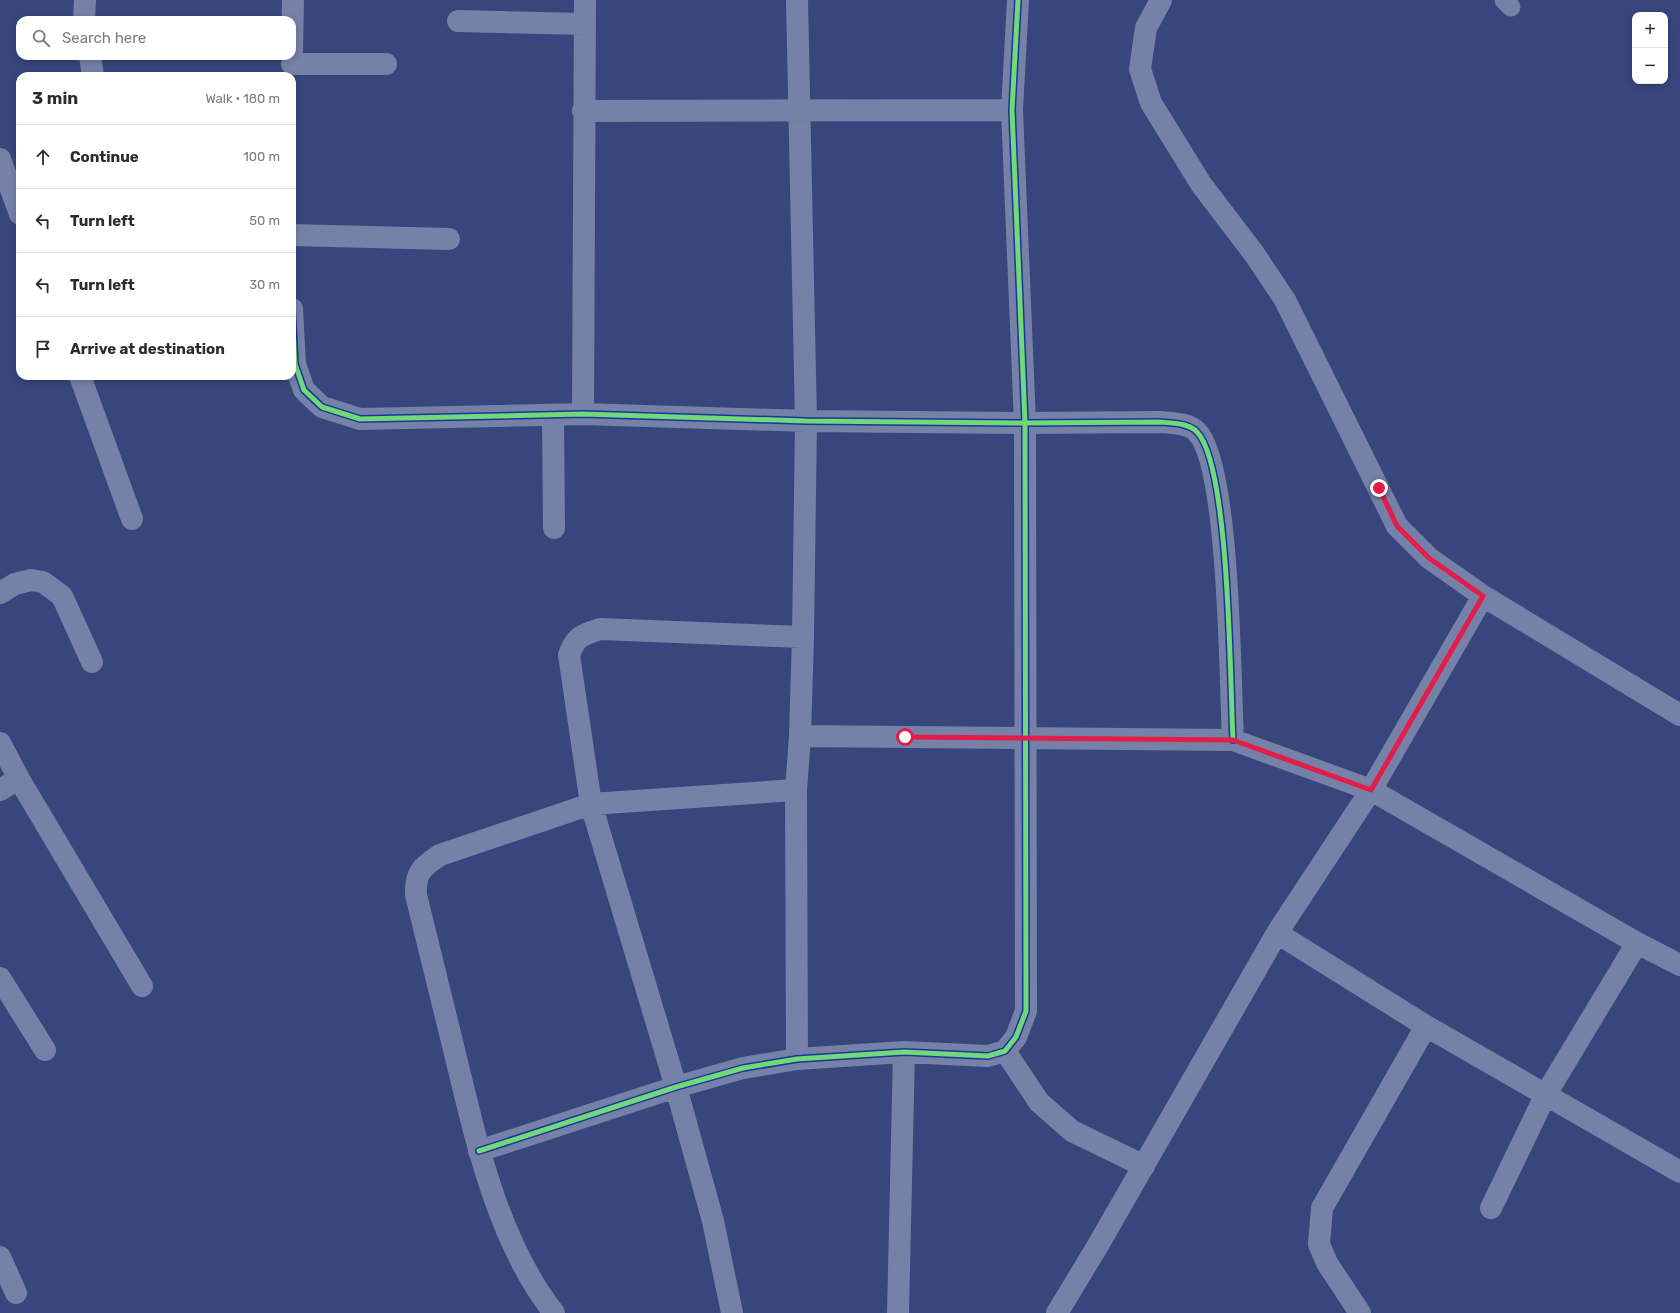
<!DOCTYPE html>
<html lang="en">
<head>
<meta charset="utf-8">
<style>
	body { margin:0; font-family:Rubik,sans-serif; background:#f2f2f3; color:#2b2b33 }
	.controls { position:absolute; right:12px; top:12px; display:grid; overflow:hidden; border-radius:8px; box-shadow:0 2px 6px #0003 }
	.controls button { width:36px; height:36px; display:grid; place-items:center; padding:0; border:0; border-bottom:1px solid #e1e1e2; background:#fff; color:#2b2b33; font:20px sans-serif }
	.stop { position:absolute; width:12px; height:12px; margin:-9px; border:3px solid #e11d48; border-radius:50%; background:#fff }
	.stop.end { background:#e11d48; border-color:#fff; box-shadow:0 1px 4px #0008 }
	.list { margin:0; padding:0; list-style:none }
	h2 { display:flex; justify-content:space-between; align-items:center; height:52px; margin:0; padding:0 16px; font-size:17px }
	h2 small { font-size:13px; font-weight:400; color:#7c7c81 }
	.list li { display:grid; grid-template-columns:26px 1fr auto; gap:12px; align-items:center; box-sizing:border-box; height:64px; padding:0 16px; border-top:1px solid #e1e1e2 }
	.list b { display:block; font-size:15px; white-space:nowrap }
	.list em { font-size:13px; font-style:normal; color:#7c7c81 }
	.icon { flex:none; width:22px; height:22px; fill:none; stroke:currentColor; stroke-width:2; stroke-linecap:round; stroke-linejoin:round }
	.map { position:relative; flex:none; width:1680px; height:1313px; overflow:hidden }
	.search { position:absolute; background:#fff; box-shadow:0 2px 6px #0003; left:16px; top:16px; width:280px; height:44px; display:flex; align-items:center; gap:10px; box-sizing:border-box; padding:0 14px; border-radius:12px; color:#7c7c81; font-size:15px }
	.panel { position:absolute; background:#fff; box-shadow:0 2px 6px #0003; left:16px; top:72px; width:280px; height:308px; border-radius:12px }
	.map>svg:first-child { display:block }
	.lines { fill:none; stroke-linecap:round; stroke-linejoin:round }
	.service { stroke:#7681a7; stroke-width:19 }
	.minor { stroke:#7681a7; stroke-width:22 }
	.cycleway-casing { stroke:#1a3699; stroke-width:8 }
	.cycleway { stroke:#71d979; stroke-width:5 }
	.route { stroke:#e11d48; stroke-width:5 }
</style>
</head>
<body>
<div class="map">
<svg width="1680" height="1313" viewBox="0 0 1680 1313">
	<rect width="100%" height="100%" fill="#37467c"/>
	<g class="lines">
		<!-- service -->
		<path class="service" d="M1504,0l7,7"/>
		<!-- minor -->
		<path class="minor" d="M797,0l9,421 -3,216 -3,99 -4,54 1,269
			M1161,0l-15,28 -6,41 11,34 50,81 54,71 30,45 112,226 32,32 54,38 197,119
			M84,20l1,-20
			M458,21l126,3
			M292,51l1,-51
			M90,56l3,20
			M292,64h94
			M583,111l429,-1
			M0,159l20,55
			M292,235l157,4
			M292,309l3,55 9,26 18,17 38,12 223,-5 223,7 219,2 135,-1c11,1 29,1 37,10 33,34 33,253 36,308
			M80,376l52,143
			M583,414l2,-414
			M553,415l1,113
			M0,593l15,-9 16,-4 12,2 19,14 30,66
			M800,736l433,4 138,50 266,153 43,22
			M0,743l19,36 123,207
			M0,790l19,-11
			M1277,933l149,93 254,146
			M0,978l45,72
			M1005,1051l34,51 33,29 72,35
			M479,1151l197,-64 67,-19 54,-9 107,-7 84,4 17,-5 11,-14 10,-26 -1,-588 -13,-313 6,-110
			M1491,1208l55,-114 91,-151
			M0,1257l16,36
			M554,1313c-54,-69 -76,-164 -96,-247 -14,-57 -28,-114 -42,-171 -1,-23 6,-28 24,-40l151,-51 205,-14
			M732,1313l-19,-92 -37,-134 -85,-283 -22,-149c7,-19 13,-20 31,-26l203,8
			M898,1313l6,-261
			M1057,1313l40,-66 180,-314 94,-143 112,-194
			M1360,1313l-33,-50 -8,-19 3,-36 104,-182"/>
		<!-- cycleway casing -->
		<g class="cycleway-casing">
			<path id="cycleway" d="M292,309l3,55 9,26 18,17 38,12 223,-5 223,7 219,2 135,-1c11,1 29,1 37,10 33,34 33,253 36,308
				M479,1151l197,-64 67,-19 54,-9 107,-7 84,4 17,-5 11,-14 10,-26 -1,-588 -13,-313 6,-110"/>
		</g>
		<!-- cycleway -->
		<use href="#cycleway" class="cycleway"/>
	</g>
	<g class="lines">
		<!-- route -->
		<path class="route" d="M905,737l328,3 138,50 112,-194 -54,-38 -32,-32 -18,-38"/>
	</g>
</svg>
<div class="controls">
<button>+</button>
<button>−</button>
</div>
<div class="stop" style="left:905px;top:737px"></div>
<div class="stop end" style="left:1379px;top:488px"></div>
<div class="search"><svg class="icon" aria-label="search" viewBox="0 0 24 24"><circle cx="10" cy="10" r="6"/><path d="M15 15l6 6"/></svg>Search here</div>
<section class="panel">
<h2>3 min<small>Walk · 180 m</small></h2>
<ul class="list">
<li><svg class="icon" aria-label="ahead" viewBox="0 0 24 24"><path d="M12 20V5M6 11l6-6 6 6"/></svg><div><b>Continue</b></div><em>100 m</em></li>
<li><svg class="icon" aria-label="left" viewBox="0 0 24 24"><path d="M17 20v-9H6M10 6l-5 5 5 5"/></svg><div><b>Turn left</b></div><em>50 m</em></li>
<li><svg class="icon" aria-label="left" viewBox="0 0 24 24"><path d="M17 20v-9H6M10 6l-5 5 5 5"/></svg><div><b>Turn left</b></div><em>30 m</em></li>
<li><svg class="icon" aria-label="arrive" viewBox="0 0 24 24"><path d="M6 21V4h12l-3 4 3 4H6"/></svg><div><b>Arrive at destination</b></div></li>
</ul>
</section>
</div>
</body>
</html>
